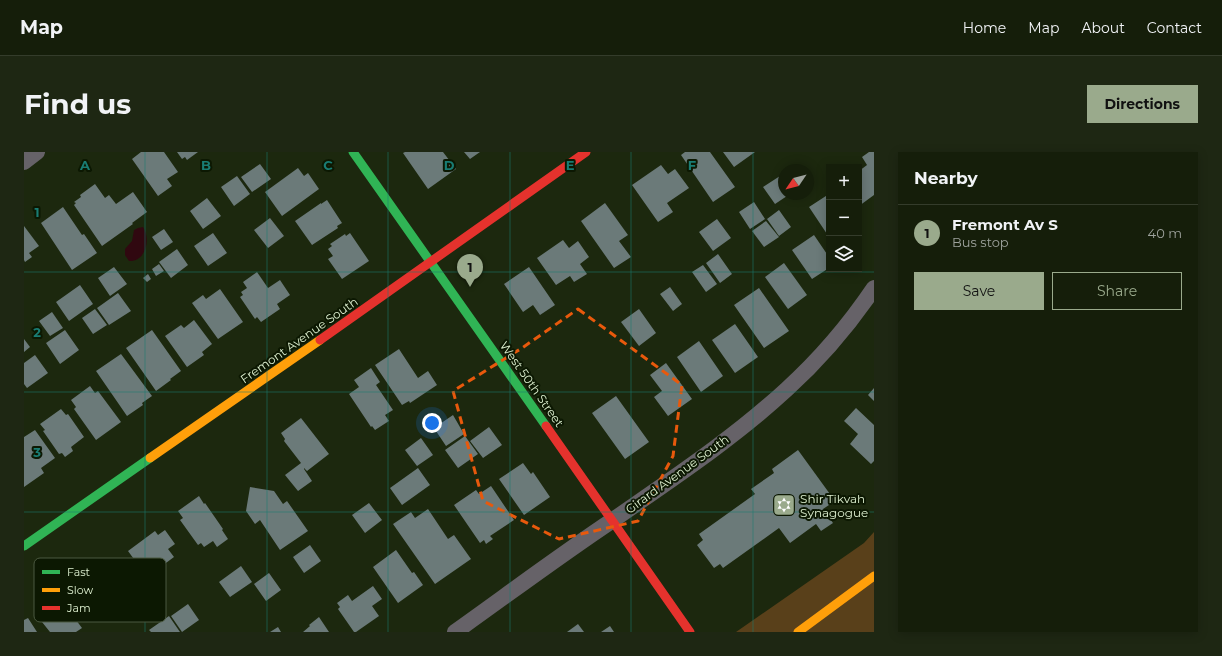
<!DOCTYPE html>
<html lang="en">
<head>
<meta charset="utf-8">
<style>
	body { margin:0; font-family:Montserrat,sans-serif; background:#1e2713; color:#f1f3f6 }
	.controls { position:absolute; right:12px; top:12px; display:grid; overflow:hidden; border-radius:0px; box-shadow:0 2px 10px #0003 }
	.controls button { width:36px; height:36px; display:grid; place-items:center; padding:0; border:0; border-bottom:1px solid #343c2b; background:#151e0a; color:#f1f3f6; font:20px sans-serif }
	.compass { position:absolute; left:754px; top:12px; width:36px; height:36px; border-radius:50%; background:#151e0a; box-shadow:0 2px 10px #0003; rotate:235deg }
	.you { position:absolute; left:408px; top:271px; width:14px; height:14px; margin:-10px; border:3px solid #fff; border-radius:50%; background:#1a73e8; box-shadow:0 0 0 6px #1a73e833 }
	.badge { display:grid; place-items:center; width:26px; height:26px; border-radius:50%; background:#9aaa8c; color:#111; font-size:13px; font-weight:700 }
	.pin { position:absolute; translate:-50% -33px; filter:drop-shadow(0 1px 2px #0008) }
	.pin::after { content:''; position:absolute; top:21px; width:14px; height:12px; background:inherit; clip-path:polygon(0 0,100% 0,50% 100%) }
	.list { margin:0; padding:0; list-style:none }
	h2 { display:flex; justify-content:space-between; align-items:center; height:52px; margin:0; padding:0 16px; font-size:17px }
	h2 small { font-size:13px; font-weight:400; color:#9da29c }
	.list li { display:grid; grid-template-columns:26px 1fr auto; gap:12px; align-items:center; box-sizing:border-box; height:56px; padding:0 16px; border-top:1px solid #343c2b }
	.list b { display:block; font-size:15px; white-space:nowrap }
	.list p { margin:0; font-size:13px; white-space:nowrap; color:#9da29c }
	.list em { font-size:13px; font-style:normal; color:#9da29c }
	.actions { display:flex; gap:8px; padding:12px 16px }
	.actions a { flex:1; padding:9px 0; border:1px solid #9aaa8c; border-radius:0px; text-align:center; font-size:14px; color:#9aaa8c }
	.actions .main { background:#9aaa8c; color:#111 }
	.icon { flex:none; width:22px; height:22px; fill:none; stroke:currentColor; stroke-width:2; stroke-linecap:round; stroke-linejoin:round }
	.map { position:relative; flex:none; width:850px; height:480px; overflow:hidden; border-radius:0px }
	header { display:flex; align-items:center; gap:24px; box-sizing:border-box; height:56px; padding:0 20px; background:#151e0a; border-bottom:1px solid #343c2b }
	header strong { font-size:19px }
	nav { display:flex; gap:22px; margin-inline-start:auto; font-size:14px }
	.intro { display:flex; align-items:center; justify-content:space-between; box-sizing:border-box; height:96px; padding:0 24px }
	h1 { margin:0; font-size:28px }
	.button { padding:10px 18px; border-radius:0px; background:#9aaa8c; color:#111; font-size:14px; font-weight:700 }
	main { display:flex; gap:24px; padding:0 24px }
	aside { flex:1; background:#151e0a; border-radius:0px; box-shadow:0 2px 10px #0003 }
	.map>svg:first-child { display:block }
	.green { fill:#59401a }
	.water { fill:#300810 }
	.building { fill:#6b7a79 }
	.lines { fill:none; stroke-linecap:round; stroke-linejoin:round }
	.street { stroke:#666268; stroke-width:16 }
	.fast { stroke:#30b455; stroke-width:9 }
	.slow { stroke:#ff9f0a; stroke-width:9 }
	.jam { stroke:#e5322d; stroke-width:9 }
	.marked { fill:none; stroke:#e8590c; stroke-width:3; stroke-dasharray:8 5; stroke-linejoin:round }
	.grid { fill:none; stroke:#197c73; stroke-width:1; stroke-opacity:0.55 }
	.labels { text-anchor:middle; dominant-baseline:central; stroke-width:4; stroke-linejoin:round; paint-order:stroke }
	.street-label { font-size:12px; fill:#def0d0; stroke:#0c1802 }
	.poi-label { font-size:12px; fill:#def0d0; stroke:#0c1802; text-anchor:start }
	.key { fill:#0c1802; stroke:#4b5940; stroke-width:1 }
	.key-label { font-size:11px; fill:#def0d0 }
	.grid-label { font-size:13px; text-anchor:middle; font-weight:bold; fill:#197c73; stroke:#0c1802; stroke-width:4; stroke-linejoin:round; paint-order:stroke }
</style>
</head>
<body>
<header>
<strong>Map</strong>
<nav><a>Home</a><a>Map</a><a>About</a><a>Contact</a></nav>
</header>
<div class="intro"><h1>Find us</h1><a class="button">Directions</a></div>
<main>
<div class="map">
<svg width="850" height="480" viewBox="0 0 850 480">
	<rect width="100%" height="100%" fill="#1c280e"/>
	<!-- green -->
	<path class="green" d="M850,380v100h-138l128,-89z"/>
	<!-- water -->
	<path class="water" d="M119,75c8,12 3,35 -14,34l-4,-6v-6l7,-8 2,-11 4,-2z"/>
	<!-- building -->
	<path class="building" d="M117,0h23l14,20 -11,7 5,7 -14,10 -26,-37z
		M153,0h21l-11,8 -2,-3 -3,2z
		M381,0h38l13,17 -28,20 -25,-36z
		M440,0h16l-10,7z
		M661,0h25l25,35 -22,15 -32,-47z
		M699,0h32l-21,15z
		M845,0h5v43l-15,11v-35l8,-6 -5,-8z
		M236,12l11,15 -19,13 -11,-15z
		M637,13l7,9 7,-5 14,19 -22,15 6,9 -15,10 -26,-37z
		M274,16l6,8 4,-3 11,16 -37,27 -17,-24z
		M213,24l13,18 -16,12 -13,-19z
		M756,24l4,6v12h6l-15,10 -12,-17z
		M71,32l10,14 4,-3 7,9 17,-12 14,20 -15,11 1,1 -31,22 -28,-41 2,-2 -2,-1 7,-5 -1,-2z
		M805,42v43l-20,-30z
		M183,46l14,18 -18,13 -13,-18z
		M303,48l15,23 -5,3 1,2 -26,17 -17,-24 26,-18v1z
		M730,50l11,17 -15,10 -11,-17z
		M581,51l23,32 -9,6 12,16 -17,11 -33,-47z
		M39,55l19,28 2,-1 13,19 -25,17 -31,-47z
		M755,58l12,17 -12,9 -12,-17z
		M246,66l14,18 -16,12 -14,-18z
		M693,67l14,19 -18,13 -14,-19z
		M742,69l13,16 -15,10 -12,-16z
		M0,74l15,20 -10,7 3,4 -7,5 -1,-2z
		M140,77l9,13 -12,8 -9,-13z
		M189,81l14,20 -19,13 -14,-20z
		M326,81l19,28 -27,18 -14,-20 5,-3 -5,-7 4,-3 -2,-2 15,-10 1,2z
		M790,83l15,22v11l-17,11 -20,-29z
		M539,88l6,8 9,-7 11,16 -9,7 7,10 -13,8 -4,-6 -14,9 -19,-27z
		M153,97l11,16 -17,13 -12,-16z
		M694,102l14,20 -12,9 -14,-20z
		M760,111l23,32 -19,14 -23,-32z
		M135,112l5,7 -8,5 -4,-7z
		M679,113l14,19 -11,8 -14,-20z
		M90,115l13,17 -17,12 -12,-18z
		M505,115l26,38 -15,10 -7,-10 -10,7 -19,-28z
		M233,120l11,16 12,-8 10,15 -13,9 3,5 -19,13 -4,-5 -2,2 -15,-22 3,-2 -2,-3 6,-4 -4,-6z
		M124,122l3,5 -4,3 -4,-4z
		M56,133l13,19 -24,17 -13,-19z
		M646,135l12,17 -9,7 -13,-17z
		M735,136l30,43 -25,17 -30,-43z
		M196,137l23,33 -25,17 -26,-36 11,-8 3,4z
		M94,141l13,18 -22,14 -12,-17z
		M71,157l12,16 -14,9 -11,-16z
		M615,157l17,24 -17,13 -18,-24z
		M28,160l11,16 -13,8 -11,-15z
		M170,168l18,24 -10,8 2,3 -17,12 -22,-31 16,-11 3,3z
		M711,172l23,33 -23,16 -23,-33z
		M41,178l14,20 -19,14 -14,-21z
		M128,178l29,41 -11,8 1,1 -15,11 -30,-43z
		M0,187l6,8 -6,5z
		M675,189l24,35 -22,16 -24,-35z
		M375,197l19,29 10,-7 9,14 -27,18 -1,-2 -7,4 -27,-40z
		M97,202l31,42 -10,7 1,2 -16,11 -31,-45z
		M11,203l13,18 -21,15 -3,-4v-21z
		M642,211l26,36 -24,17 -14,-19 8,-6 -12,-16z
		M347,216l9,14 -4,3 17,25 -8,5 4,6 -14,9 -3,-4 -1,1 -22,-33 10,-7 -5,-7z
		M66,234l5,7 3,-2 23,31 -25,18 -22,-31 2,-2 -5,-7z
		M850,236v13l-6,-6z
		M592,244l33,46 -24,17 -33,-46z
		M832,256l18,17v36l-3,3 -21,-20 8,-10 -14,-13z
		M37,257l5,6 2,-1 16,23 -13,10 2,4 -8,6 -3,-4 -3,1 -16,-23 2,-1 -5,-6z
		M429,263l11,19 -18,12 -12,-18z
		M277,266l28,36 -22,17 -3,-3v1l8,12 -14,10 -13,-16 16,-12 -17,-22 1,-2 -4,-6z
		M465,275l13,18 -19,13 -13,-17z
		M11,278l20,28 -14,10 3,5 -20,14v-50z
		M441,284l13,18 -20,14 -13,-18z
		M397,286l12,17 -16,11 -12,-16z
		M774,298l37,51 -12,8 10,14 -12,8 -5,-7 -26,19 -11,-15 -56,40 -3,-4 -6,4 -17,-23 6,-5 -4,-6 56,-40 -4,-5 23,-16 -2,-4z
		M499,311l8,11 2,-2 17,25 -26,18 -25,-36z
		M394,316l12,17 -28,20 -12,-17z
		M467,334l23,34 -24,16 3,3 -7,5 -2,-4 -4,3 -26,-38 22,-15 3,4z
		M226,335l24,4 9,13 4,-3 21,30 -28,19 -20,-30 -5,4 -9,-13z
		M175,344l5,8 1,-1 18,26 -1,1 6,9 -11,8 -4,-6 -9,6 -3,-4 -3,2 -18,-25 3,-2 -5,-7z
		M345,351l13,17 -17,13 -13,-18z
		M404,357l20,30 6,-4 17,24 -36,25 -42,-60 18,-12 4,6z
		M141,378l10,14 -7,5 6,8 -27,20 -19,-26 27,-20 3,4z
		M286,393l11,16 -17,12 -11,-16z
		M372,398l16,23 2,-1 9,13 -25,18 -25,-36z
		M217,414l11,16 -22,15 -11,-15z
		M245,421l12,17 -15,11 -12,-17z
		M349,434l9,13 -10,7 7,10 -23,16h-2l-16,-23 2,-2 -3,-4 11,-8 4,6z
		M37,448l21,28 -6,4h-26l-12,-15z
		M164,452l11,16 -17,12 -11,-16z
		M145,464l11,16h-29l-2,-2z
		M295,465l10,15h-26l7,-6 -1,-1z
		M4,466l9,14h-13v-12z
		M554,472l6,8h-17z
		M586,474l4,6h-13z
		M254,475l3,5h-11z"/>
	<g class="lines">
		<!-- street -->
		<path class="street" d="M0,10l13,-10
			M431,480c52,-37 104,-76 158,-112 59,-41 121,-82 174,-131 33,-30 62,-64 87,-101"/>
		<!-- fast -->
		<path class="fast" d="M329,0c64,92 129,182 193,274
			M0,394l126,-88"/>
		<!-- slow -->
		<path class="slow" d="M126,306l170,-118
			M774,480l76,-56"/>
		<!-- jam -->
		<path class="jam" d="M296,188l266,-188
			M522,274l144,206"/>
	</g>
	<!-- marked area -->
	<path class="marked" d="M554,157l104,76 -9,71 -35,65 -79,18 -76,-38 -30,-110 69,-43z"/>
	<!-- grid -->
	<path class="grid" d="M121,0v480M243,0v480M364,0v480M486,0v480M607,0v480M729,0v480M0,120h850M0,240h850M0,360h850"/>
	<!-- icons -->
	<defs>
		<g id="synagogue-square" transform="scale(1.15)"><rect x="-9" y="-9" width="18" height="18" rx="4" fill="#9aaa8c" stroke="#0c1802"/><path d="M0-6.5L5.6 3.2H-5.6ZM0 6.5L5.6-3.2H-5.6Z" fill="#fff"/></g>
	</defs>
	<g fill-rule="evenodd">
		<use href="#synagogue-square" x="760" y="353"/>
	</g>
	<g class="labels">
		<!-- street labels -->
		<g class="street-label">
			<text transform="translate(275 188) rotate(-35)">Fremont Avenue South</text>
			<text transform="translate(508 232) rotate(55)">West 50th Street</text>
			<text transform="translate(653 322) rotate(-36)">Girard Avenue South</text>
		</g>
		<!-- poi labels -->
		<g class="poi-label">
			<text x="776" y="346">Shir Tikvah<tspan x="776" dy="14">Synagogue</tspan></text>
		</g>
	</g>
	<!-- legend -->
	<rect x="10" y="406" width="132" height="64" rx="6" class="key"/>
	<rect x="18" y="418" width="18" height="4" fill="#30b455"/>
	<rect x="18" y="436" width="18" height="4" fill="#ff9f0a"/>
	<rect x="18" y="454" width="18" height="4" fill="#e5322d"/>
	<g class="key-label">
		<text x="43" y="424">Fast</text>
		<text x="43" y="442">Slow</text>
		<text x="43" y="460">Jam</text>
	</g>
	<g class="grid-label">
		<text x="61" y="18">A</text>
		<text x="182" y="18">B</text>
		<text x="304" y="18">C</text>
		<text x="425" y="18">D</text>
		<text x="546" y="18">E</text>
		<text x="668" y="18">F</text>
		<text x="13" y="65">1</text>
		<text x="13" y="185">2</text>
		<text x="13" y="305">3</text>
	</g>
</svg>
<div class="controls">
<button>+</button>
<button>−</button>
<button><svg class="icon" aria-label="layers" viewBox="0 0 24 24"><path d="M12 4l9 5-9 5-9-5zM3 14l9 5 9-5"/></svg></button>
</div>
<svg class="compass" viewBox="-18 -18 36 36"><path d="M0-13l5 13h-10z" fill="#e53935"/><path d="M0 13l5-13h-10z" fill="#9da29c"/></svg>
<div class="you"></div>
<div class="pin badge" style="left:446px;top:135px">1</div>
</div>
<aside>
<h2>Nearby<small></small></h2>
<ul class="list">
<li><span class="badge">1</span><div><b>Fremont Av S</b><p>Bus stop</p></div><em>40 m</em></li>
</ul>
<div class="actions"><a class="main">Save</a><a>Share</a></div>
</aside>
</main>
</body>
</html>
